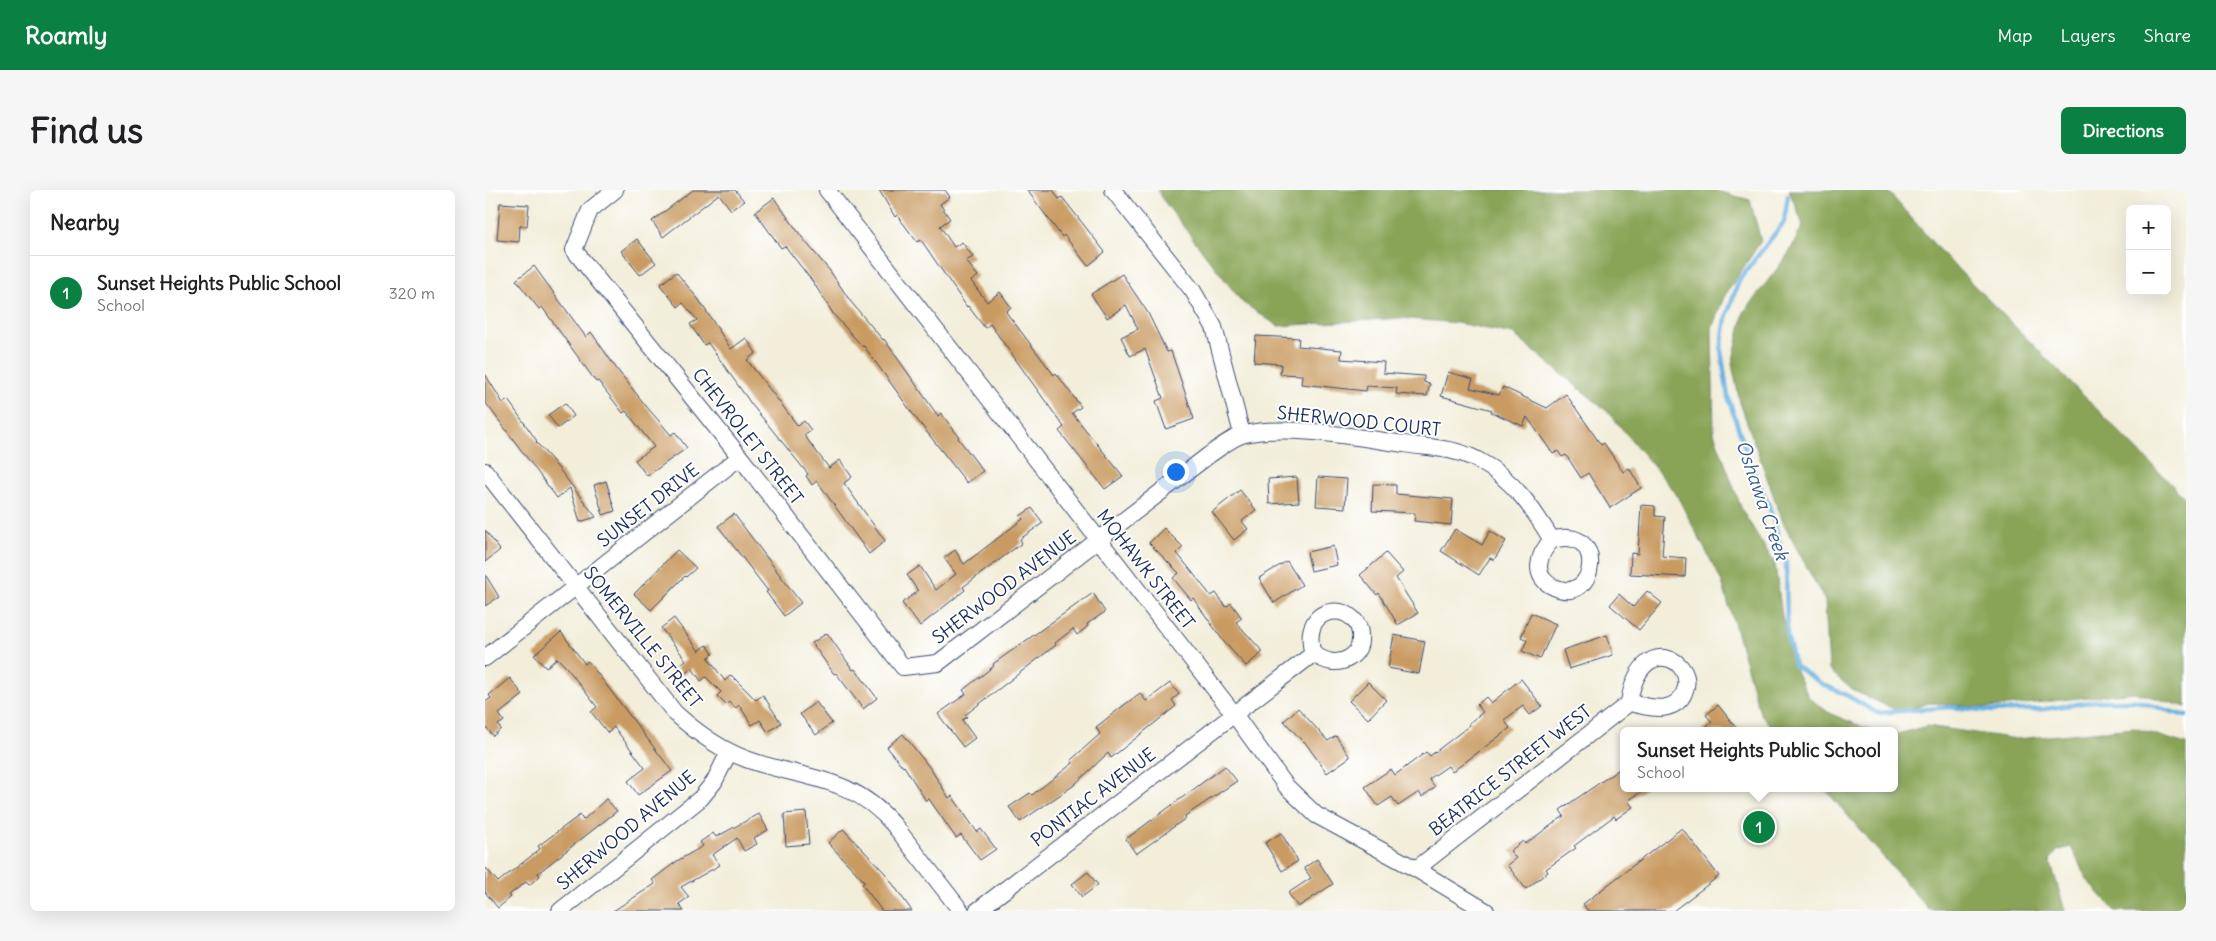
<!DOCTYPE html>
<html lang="en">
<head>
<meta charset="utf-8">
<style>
	body { margin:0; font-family:Delius,sans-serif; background:#f6f6f6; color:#202124 }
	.controls { position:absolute; right:15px; top:15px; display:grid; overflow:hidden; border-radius:8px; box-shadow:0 5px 20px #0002 }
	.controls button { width:45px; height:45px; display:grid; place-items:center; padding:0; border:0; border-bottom:1px solid #e0e0e0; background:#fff; color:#202124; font:25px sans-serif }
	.you { position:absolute; left:690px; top:281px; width:18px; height:18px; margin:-12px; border:4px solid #fff; border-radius:50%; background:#1a73e8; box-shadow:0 0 0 8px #1a73e833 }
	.badge { display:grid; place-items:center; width:32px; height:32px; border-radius:50%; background:#0b8043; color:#fff; font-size:16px; font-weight:700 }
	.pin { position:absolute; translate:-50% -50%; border:2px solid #fff; box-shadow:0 1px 5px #0006 }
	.popup { position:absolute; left:1135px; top:537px; width:278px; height:65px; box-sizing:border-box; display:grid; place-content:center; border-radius:8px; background:#fff; filter:drop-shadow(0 1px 4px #0005); font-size:16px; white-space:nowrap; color:#757577 }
	.popup b { font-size:19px; color:#202124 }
	.popup::after { content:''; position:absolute; left:50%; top:100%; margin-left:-10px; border:10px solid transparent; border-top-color:#fff }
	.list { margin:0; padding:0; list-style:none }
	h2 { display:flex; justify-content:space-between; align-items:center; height:65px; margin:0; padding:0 20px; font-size:21px }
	h2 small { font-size:16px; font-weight:400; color:#757577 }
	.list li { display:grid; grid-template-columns:32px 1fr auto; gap:15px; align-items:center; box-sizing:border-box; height:75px; padding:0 20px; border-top:1px solid #e0e0e0 }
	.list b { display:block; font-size:19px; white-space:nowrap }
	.list p { margin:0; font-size:16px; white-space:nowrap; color:#757577 }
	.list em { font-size:16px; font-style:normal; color:#757577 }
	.map { position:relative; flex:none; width:1701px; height:721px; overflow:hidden; border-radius:8px }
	header { display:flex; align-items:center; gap:30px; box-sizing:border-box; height:70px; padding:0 25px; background:#0b8043; color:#fff }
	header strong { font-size:24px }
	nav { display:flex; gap:28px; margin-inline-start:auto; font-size:18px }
	.intro { display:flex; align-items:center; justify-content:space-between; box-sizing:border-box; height:120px; padding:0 30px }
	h1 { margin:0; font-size:35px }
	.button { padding:12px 22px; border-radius:8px; background:#0b8043; color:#fff; font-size:18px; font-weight:700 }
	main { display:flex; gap:30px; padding:0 30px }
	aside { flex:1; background:#fff; border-radius:8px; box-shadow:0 5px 20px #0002 }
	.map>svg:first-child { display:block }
	.forest { fill:#89a456; stroke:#526a5a }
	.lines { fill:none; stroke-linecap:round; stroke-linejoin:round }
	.stream { stroke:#6bb2e2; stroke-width:4.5 }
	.building { fill:#c99b62 }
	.minor-casing { stroke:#3b4c71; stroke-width:18 }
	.minor { stroke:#fff; stroke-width:16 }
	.labels { text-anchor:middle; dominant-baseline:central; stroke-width:4; stroke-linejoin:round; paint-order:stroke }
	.street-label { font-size:18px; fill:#1b2f5e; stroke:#fff }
	.water-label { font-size:19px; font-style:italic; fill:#375d8c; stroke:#fff }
</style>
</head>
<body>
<header>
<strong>Roamly</strong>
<nav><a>Map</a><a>Layers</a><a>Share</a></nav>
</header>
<div class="intro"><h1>Find us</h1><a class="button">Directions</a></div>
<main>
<aside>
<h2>Nearby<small></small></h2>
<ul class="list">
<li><span class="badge">1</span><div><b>Sunset Heights Public School</b><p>School</p></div><em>320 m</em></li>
</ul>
</aside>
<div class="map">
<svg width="1701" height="721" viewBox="0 0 1701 721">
	<rect width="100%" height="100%" fill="#fff"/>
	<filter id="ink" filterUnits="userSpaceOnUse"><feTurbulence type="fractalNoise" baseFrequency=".02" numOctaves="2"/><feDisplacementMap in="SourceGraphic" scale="10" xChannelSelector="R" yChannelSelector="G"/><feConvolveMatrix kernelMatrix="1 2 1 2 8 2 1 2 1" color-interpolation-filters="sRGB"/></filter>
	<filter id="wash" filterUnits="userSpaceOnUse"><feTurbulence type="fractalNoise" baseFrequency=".0096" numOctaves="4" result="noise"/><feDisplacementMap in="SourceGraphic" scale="20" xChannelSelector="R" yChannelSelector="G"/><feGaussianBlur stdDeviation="1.12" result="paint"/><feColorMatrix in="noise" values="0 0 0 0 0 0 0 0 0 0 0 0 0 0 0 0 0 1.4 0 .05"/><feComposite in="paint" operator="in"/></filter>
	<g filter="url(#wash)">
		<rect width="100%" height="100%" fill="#f2eeda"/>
		<!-- forest -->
		<path class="forest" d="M673,0h555l37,10 11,41 -37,56 -12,31 2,105 28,77 33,54 7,52 14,55 13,27 22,16 42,17h-98l-15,-18 -38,-131 -47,-90 -67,-80 -95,-78 -56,-11 -57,-5 -122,8 -36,-24 -79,-102z
			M1304,0h98l53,61 246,248v208l-52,-15 -145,16 -60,-5 -28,9 -47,-21 -25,-21 -4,-69 -41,-76 -44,-122 -8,-39 12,-52 45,-59 14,-28z
			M1442,536l90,13 117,-11 52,16v167h-71l-27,-30 -17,-34 -14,4 -7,9 15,51 -137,-2 -104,-121h70v-53z"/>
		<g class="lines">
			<!-- stream -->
			<path class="stream" d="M1303,5l-4,27 -45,58 -13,38 -5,32 7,47 23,69 18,39 17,58 1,72 8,31 27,18 26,12 29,17 74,-6 40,4 54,-2 51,-8h41l49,15"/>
		</g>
		<g id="blocks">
			<!-- building -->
			<path class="building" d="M208,0h42l9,11 -13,9 -12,-16 -56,43 -11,-16z
				M394,0h66l5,7 -10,7 10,15 -10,7 14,21 8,-5 11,15 -7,4 12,15 -7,5 16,21 13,-10 11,15 -5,5 48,63 2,-2 25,34 -9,6 51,63 -18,13 -46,-58 5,-4 -74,-103 -5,4 -17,-22 -1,1 -46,-67 -4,2 -20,-27 -2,2z
				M542,0h26l6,9 3,-2 43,55 -17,14 -24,-31 -2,2z
				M289,8l30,42 26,31 21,31 32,38 1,-1 54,77 3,-3 18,24 -1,1 25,33 -16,12 -52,-66 -51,-71 -1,1 -29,-32 -21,-33 -28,-36 -4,2 -26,-36z
				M15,13l29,2 -2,21h-7l-1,16 -22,-2z
				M152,49l19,24 -16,12 -19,-24z
				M49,76l52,71 5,-5 25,36 30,38 25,29 4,-3 12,16 -40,28 -12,-16 19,-13 -28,-36 -3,2 -25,-32 -2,1 -54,-75 -3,2 -23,-29z
				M191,82l23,28 32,49 15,-11 10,15 -9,7 51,66 6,-5 7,9 -7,5 25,33 11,-8 12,17 -8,6 41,58 -16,13 -52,-73 -5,4 -6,-9 2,-2 -56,-69 -44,-62 -4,2 -14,-21 7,-4 -14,-17 -5,4 -18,-22z
				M637,84l26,39 19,39 4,-1 23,68 -28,10 -10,-28 7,-3 -18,-49 -15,7 -9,-19 17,-8 -12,-24 -19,13 -16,-24z
				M771,146l43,2 -1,8 44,4 -1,9 43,3 -1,11 41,3v6l6,2 -3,12 -31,-2 1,-6 -30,-2 -1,5 -65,-7 1,-9 -22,-1 1,-10 -27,-2z
				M963,182l25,7 -3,9 29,7 4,-8 44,21 19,-14 35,51 3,-2 19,29 6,-4 12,20 -31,20 -22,-35 -7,5 -15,-23 -4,2 -4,-6 -5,3 -26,-37 -4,9 -32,-14 1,-2 -51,-14z
				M0,184l18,29 5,-3 29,41 -1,1 16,18 44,57 -16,5 -10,-34 -13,10 -72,-96z
				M80,213l9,13 -16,12 -10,-13z
				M812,287l2,25 -30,2 -1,-25z
				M833,287l29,2 -2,29 -29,-2z
				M121,291l9,30 -12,4 -9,-30z
				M888,294l23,1v9l57,5 -2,26 -37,-4 1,-8 -43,-2z
				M755,300l16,20 -14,11 6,8 -14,11 -22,-28z
				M1156,315l14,1v10l10,1 -3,39 24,2 -1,19 -55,-3 1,-21 7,1z
				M547,318l11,15 -23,16 2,4 -59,44 2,3 -45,36 -18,-23 16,-12 -11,-16 13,-9 16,24 20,-16 -12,-16 11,-8 9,14 59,-45 -3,-3z
				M249,324l67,89 -17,13 -18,-24 2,-1 -50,-65z
				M679,338l19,19 -6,6 34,43 5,-3 10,14 5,-4 11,15 -6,4 27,30 -17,14 -22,-24 -31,-44 -2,2 -18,-22 6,-5 -30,-30z
				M970,339l27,16 8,-14 16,10 -12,19 -4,-2 -11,17 -38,-24z
				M0,340l15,20 -15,12z
				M848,356l4,19 -26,6 -4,-19z
				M192,360l19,18 -10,9 -1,-1 -34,34 -17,-16z
				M901,363l17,19 -7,6 22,35 -20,12 -19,-32 -2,2 -17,-20z
				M802,371l15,24 -28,18 -15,-25z
				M0,384l14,23 -14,9z
				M1162,401l15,12 -23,27 -29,-25 9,-11 14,13z
				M608,403l12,19 -18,12 1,2 -11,9 -4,-6 -18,14 1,2 -91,70 2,2 -5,3 13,18 -12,9 -25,-33 28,-20 -3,-4 31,-24 -1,-2z
				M1046,423l25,11 -16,35 -18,-8 5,-11 -6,-3z
				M189,428l25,33 8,-6 6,9 -5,4 17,23 6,-6 25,25 7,-5 18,28 -13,9 -8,-12 -8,5 -13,-20 -3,3 -7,-6 -3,3 -9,-9 4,-4 -15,-15 -5,4 -9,-13 -9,7 -6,-8 9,-7 -25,-32z
				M76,442l24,32 3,-3 84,110 -34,24 -10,-14 17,-13 -31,-41 -6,6 -17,-21 6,-5 -30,-39 -10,-10 -11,10 -12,-13z
				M342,443l26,37 2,-1 22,29 -14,11 -27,-36 -2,1 -22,-31z
				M909,445l31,6 -6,33 -31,-6z
				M1122,445l6,20 -44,14 -6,-19z
				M25,488l13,17 -24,19 5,7 -6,4 3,4 -8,7 -8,-10v-24l6,-4 -2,-3z
				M1036,489l21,27 -12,9 -7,-9 -19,14 6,8 -58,44 -4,-6 -19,13 6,8 -13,10 -3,-5 -21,14 -6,-9 -14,9 -13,-19 26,-18 4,6 31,-23 4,4 40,-31 -1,-2 14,-11 -6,-7 9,-8 5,6z
				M883,492l18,18 -18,19 -19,-18z
				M685,493l9,11 -7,6 4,6 -65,52 -3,-5 -35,33 -53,36 -11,-15 21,-14 2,2 41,-32 -2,-3 29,-26 -4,-7 23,-18 21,-16 6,8z
				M331,512l16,21 -16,12 -16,-21z
				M1233,515l21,26h-39l12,-9 -6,-7z
				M813,518l30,33 8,-5 14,21 -23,16 -23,-32 -1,1 -19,-21z
				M418,544l27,34 19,30 3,-2 25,36 4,-3 15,20 -16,11 -19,-25 -5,3 -27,-39 -3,2 -22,-35 -1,1 -16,-20z
				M740,576l12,15 -52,35 1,2 -50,36 -10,-15z
				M1139,576v22h22l-18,13 5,6 -17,12 -2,-3 -40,30 2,2 -30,21 2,3 -22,17 -19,-24 9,-7 -6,-7 13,-10 2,3 39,-28 -4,-6z
				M121,609l11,12 -79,62 2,3 -11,9 -3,-3 -17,13 2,2 -13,11 -13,-16v-25l13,15 42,-33 -2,-3 42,-31 3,5z
				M321,622l3,32 -23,2 -2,-32z
				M274,624l9,16 -14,8 3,6 -13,7 -7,-13 -25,17 8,10 -39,22 8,10 -10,7 5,7h-71l42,-27 -3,-4 25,-19 26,-15 -3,-4 13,-9 3,4z
				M1197,638l37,48 -46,35h-85l-5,-7z
				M358,639l42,44 27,38h-30l-20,-27 3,-2 -37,-39z
				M796,643l17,28 -16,10 -17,-28z
				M832,669l16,25 -35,23 -10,-14 23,-15 -7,-10z
				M603,682l10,13 -16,12 -10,-13z"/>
		</g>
	</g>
	<g filter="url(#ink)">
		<use href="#blocks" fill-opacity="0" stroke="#3b4c71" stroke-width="1"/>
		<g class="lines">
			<!-- minor casing -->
			<g class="minor-casing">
				<path id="minor" d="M130,0l-25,20 -16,40 166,207 163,210 35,-4 271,-208c11,-7 23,-18 36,-21 41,-10 116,4 159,10 17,3 36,3 53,8 8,2 17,6 24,10 33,18 52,47 71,78 -14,14 -21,37 2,47 43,20 54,-63 -2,-47
					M342,0l407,524 52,72 30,29 100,54 70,42
					M628,0l80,101 21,36 28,107
					M0,281l190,242c21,19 44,36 71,46 58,21 104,15 148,66l67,86
					M0,468l255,-201
					M931,679l213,-166c11,2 27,7 38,4 8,-2 14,-7 17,-14 15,-32 -44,-64 -55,10
					M75,721l141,-113 13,-16 15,-30
					M492,721l336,-257c-16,-55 51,-53 47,-14 0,7 -4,14 -11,18 -13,8 -24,3 -36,-4"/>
			</g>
			<!-- minor -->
			<use href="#minor" class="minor"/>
		</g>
	</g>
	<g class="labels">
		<!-- street labels -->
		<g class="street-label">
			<text transform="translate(874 231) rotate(6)">SHERWOOD COURT</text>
			<text transform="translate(263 246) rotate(52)">CHEVROLET STREET</text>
			<text transform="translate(163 315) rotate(-38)">SUNSET DRIVE</text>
			<text transform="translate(661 379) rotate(52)">MOHAWK STREET</text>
			<text transform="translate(519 397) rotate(-37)">SHERWOOD AVENUE</text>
			<text transform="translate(158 447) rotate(51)">SOMERVILLE STREET</text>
			<text transform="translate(1025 580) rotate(-38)">BEATRICE STREET WEST</text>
			<text transform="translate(608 607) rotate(-37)">PONTIAC AVENUE</text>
			<text transform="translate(141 640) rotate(-40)">SHERWOOD AVENUE</text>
		</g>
		<!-- water labels -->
		<g class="water-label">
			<text transform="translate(1278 310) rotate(71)">Oshawa Creek</text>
		</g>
	</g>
</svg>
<div class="controls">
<button>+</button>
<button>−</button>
</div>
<div class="you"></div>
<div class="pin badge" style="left:1274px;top:637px">1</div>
<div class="popup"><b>Sunset Heights Public School</b>School</div>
</div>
</main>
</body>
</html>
